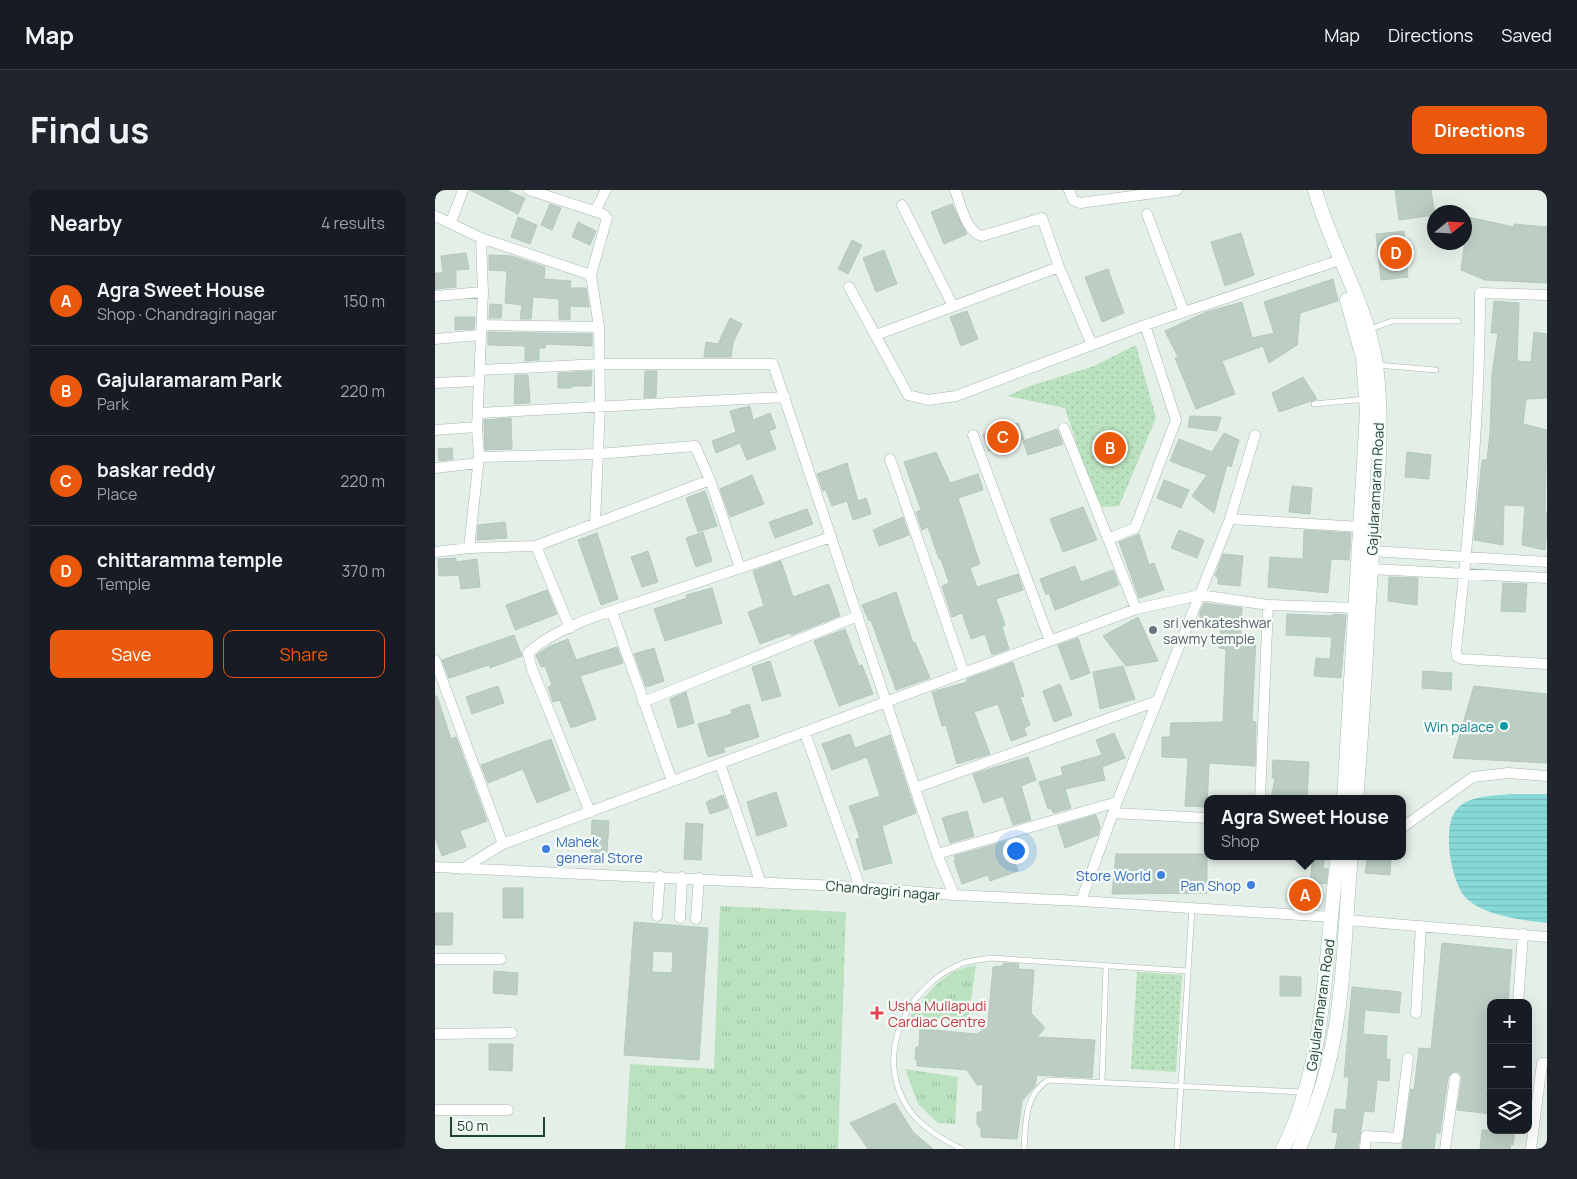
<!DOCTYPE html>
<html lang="en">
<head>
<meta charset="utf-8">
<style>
	body { margin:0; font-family:Manrope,sans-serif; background:#20242c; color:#f1f3f6 }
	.controls { position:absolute; right:15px; bottom:15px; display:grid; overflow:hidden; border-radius:10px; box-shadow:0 5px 20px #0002 }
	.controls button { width:45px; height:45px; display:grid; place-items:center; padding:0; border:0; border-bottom:1px solid #363941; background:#171b24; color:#f1f3f6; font:25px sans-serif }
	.compass { position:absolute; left:992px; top:15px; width:45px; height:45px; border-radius:50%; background:#171b24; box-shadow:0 5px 20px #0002; rotate:72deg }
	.scale { position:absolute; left:15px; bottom:12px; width:95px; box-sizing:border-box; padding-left:5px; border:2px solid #214334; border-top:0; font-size:14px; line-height:18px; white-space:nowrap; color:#214334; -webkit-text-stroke:4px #f5fbf7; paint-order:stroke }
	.you { position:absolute; left:580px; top:660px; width:18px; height:18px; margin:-12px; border:4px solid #fff; border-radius:50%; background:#1a73e8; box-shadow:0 0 0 8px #1a73e833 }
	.badge { display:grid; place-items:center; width:32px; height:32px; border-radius:50%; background:#ea580c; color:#fff; font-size:16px; font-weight:700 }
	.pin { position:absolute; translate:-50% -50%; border:2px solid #fff; box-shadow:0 1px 5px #0006 }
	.popup { position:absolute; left:769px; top:605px; width:202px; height:65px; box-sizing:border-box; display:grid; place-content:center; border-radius:10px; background:#171b24; filter:drop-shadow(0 1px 4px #0005); font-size:16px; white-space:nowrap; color:#9ea1a6 }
	.popup b { font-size:19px; color:#f1f3f6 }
	.popup::after { content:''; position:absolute; left:50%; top:100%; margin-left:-10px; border:10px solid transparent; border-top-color:#171b24 }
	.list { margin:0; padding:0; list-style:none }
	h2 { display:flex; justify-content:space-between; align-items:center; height:65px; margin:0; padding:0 20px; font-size:21px }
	h2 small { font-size:16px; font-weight:400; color:#9ea1a6 }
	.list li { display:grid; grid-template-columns:32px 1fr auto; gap:15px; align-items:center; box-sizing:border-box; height:90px; padding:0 20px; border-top:1px solid #363941 }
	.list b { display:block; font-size:19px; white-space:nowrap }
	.list p { margin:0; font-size:16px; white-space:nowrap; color:#9ea1a6 }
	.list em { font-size:16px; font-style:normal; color:#9ea1a6 }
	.actions { display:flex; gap:10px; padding:15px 20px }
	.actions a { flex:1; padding:11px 0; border:1px solid #ea580c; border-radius:10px; text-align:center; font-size:18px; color:#ea580c }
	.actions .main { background:#ea580c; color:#fff }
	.icon { flex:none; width:28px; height:28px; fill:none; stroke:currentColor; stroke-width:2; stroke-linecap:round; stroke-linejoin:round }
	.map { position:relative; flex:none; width:1112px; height:959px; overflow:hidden; border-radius:10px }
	header { display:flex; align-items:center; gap:30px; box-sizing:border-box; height:70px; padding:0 25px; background:#171b24; border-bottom:1px solid #363941 }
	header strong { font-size:24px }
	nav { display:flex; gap:28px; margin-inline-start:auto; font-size:18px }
	.intro { display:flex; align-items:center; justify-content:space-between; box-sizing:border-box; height:120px; padding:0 30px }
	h1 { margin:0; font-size:35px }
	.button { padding:12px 22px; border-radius:10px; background:#ea580c; color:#fff; font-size:18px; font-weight:700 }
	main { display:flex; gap:30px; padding:0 30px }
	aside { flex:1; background:#171b24; border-radius:10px; box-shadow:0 5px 20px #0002 }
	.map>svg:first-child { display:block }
	.grass { fill:url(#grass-tufts) }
	.park { fill:url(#park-dots) }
	.water { fill:url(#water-rules) }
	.building { fill:#bccdc3; stroke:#b5c9be; fill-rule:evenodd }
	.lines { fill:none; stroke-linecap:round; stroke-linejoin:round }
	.service-casing { stroke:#a6b8ae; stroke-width:6 }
	.minor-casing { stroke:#a6b8ae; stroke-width:11 }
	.secondary-casing { stroke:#a4bfb1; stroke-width:15 }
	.service { stroke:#fff; stroke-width:5 }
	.minor { stroke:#fff; stroke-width:10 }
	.secondary { stroke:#fff; stroke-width:14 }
	.worship-dot { fill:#6b7280; stroke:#f5fbf7; stroke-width:2 }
	.culture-dot { fill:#0f9aa8; stroke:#f5fbf7; stroke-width:2 }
	.shop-dot { fill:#3f7fe0; stroke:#f5fbf7; stroke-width:2 }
	.health-dot { fill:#e0444e; stroke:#f5fbf7; stroke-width:2 }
	.labels { text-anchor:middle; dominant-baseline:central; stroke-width:4.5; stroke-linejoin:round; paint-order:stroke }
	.street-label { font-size:14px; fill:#214334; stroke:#f5fbf7 }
	.worship-label { font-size:14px; fill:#5b616d; stroke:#f5fbf7; text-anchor:start }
	.culture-label { font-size:14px; fill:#0d838f; stroke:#f5fbf7; text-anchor:end }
	.shop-label { font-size:14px; fill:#366cbe; stroke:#f5fbf7; text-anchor:end }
	.health-label { font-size:14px; fill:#be3a42; stroke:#f5fbf7; text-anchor:start }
</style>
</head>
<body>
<header>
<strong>Map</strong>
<nav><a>Map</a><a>Directions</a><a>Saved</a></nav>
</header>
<div class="intro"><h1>Find us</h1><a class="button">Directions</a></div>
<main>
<aside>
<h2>Nearby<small>4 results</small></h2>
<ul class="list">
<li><span class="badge">A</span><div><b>Agra Sweet House</b><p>Shop · Chandragiri nagar</p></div><em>150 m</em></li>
<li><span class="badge">B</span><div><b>Gajularamaram Park</b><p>Park</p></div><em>220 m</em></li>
<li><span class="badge">C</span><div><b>baskar reddy</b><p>Place</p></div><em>220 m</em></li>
<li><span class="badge">D</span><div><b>chittaramma temple</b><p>Temple</p></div><em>370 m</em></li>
</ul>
<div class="actions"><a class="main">Save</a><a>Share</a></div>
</aside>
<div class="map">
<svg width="1112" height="959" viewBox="0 0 1112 959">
	<defs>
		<pattern id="grass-tufts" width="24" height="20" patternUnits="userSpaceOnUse" patternTransform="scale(1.25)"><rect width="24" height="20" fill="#bbe2bf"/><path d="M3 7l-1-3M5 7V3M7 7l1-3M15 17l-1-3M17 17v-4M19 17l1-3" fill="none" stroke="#a0c3a5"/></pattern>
		<pattern id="park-dots" width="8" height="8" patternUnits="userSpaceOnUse" patternTransform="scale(1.25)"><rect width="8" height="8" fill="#bbe2bf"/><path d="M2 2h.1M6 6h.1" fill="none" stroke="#a0c3a5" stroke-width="1.8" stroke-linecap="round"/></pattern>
		<pattern id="water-rules" width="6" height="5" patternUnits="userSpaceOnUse" patternTransform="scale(1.25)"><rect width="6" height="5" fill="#87d9d8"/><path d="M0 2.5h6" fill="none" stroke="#74bbba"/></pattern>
	</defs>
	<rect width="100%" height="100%" fill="#e4efe8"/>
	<!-- grass -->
	<path class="grass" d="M285,716l126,6 -8,237h-213l5,-85 84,5z
		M541,775l-8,57 -59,-4c17,-24 36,-49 67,-53z
		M470,879l53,8 -3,47 -17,-1 -20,-19z"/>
	<!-- park -->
	<path class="park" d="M701,155l20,73 -37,88 -17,1 -14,-29 -23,-70 -58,-12 23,-10 64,-20z
		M702,782l45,3 -6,97 -45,-3z"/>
	<!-- water -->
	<path class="water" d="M1076,604h36v129c-25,-3 -61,-7 -80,-24 -16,-15 -26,-73 -10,-90 12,-14 37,-13 54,-15z"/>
	<!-- building -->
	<path class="building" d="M35,0h36l19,8 -7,16z
		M960,0h36l4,25 -36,5z
		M115,14l11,4 -9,22 -11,-5z
		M517,14l15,30 -23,10 -13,-32z
		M83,27l19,8 -7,19 -19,-7z
		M1033,27l46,10v-3l33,3v56l-62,-3 -24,-10z
		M143,32l18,9 -6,14 -18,-8z
		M969,41l4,46 -27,3 -5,-46z
		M806,43l13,42 -29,11 -14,-44z
		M417,50l10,5 -14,29 -10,-5z
		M449,60l13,34 -21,8 -13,-34z
		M31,63l3,16 -13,1v17l-21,2v-16h8l-2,-17z
		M54,65l23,1 33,11 -1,12 27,2 -1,7h16l3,19 -19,-1v14l-11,-1v-20l-26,-2 -2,22h-11l2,-14 -17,-2 2,-32 -18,-1z
		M673,79l16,44 -22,9 -17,-45z
		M898,89l5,22 -38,12 -3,32 -28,18 -6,-17 -41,15 13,33 -39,15 -21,-51 3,-1 -13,-26 41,-19 36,-10 10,36 22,-5 -10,-31z
		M1059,111l25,2 -2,58 14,1 3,-30 13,2v64l-21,1 -3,25 24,6 -2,82h2v15l-2,23 -23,-5 3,-39 -21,-1 -1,40 -29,-5 8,-80h5l3,-27 2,-59 6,-41h-7z
		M55,114l12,1 -1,13h-12z
		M532,121l11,28 -17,7 -11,-29z
		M20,127h20l-1,12 -19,1z
		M295,128l12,6 -9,19 -2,14h-27l2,-15 12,2z
		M53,142l104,2v12l-46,-2 -1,4h-6v12l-14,1v-15l-37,-1z
		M157,181l-1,15h-19v2h-14v-15z
		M210,181h12l-1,26 -12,1z
		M80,185h13l2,28 -16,1z
		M868,187l14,22 -38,13 -7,-19z
		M315,216l3,14 17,-7 6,15 -7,3 7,18 -29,11 -7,-17 -24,10 -4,-12 24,-9 -6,-21z
		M755,226l31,1 -4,14 -29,-4z
		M76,228l1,31 -27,1 -1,-30z
		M583,233l6,16 -35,12 -6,-17z
		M622,239l6,15 -35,11 -5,-14z
		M789,243l15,7 -8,27 -4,-2 -13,48 -22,-17 15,-21 -37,-14 9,-22 33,13z
		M17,258l1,11 -14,2 -1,-12z
		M501,262l14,31 28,-9 5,16 -25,8 22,66 -10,4 7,19 41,-13 5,16 -27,9 9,26 -3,2 7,22 -17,6 -7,-21 -14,5 -9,-26 -10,4 -10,-31 7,-3 -8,-24h-2l-11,-32 -6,3 -6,-18 5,-2 -17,-48z
		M972,262l24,3 -2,24 -24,-2z
		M412,273l11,38 8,-3 5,16 -18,6 -6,-19 -15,5 -6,-16 -3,1 -6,-17z
		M317,285l12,29 -34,13 -10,-28z
		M729,290l25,10 -8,18 -24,-10z
		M857,296l20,2 -2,26 -21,-2z
		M270,301l12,35 -19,6 -12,-34z
		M648,317l14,33 -34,12 -13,-33z
		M372,319l6,15 -38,14 -6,-16z
		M468,327l6,18 -30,11 -6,-16z
		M70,332l2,16 -30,2 1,-15z
		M744,340l25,10 -7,18 -26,-10z
		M869,340l47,3 -2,27 -18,-1 -3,34 -60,-6 2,-30 33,2z
		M268,342l9,29 -16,6 -10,-29z
		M162,343l21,66 -17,6 -23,-65z
		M704,344l10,31 5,-2 10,27 -25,8 -20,-56z
		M213,361l10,31 -16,5 -11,-30z
		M788,364l20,2 -3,30 -22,-2v-6l-3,-2z
		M21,368v4l21,-3 3,28 -19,2 -2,-14 -20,1 -1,-17z
		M346,371l12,36 36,-13 11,32 -49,19 -1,-2 -30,11 -12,-32 16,-6 -11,-35z
		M640,376l6,16 32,-12 6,15 -64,25 -6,-17 -3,2 -6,-16z
		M954,387l29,1 -1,27 -29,-4z
		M1068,393l24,1 -2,28 -24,-1z
		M277,398l10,35 -57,18 -11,-32 33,-11 -1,-3z
		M112,400l10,24 -42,16 -9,-25z
		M461,402l17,51 2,-1 15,36 -34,12 -25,-70 -2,1 -7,-16z
		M769,413l38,5 -1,26 15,2 -4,85 4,1 -1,44 -46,-3 -2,44 -22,-1 3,-48 -26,-1v-20h8l1,-14 52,-1 3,-73 -7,-1 2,-22 -21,-1v-13z
		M852,424l46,2v-2l13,1 -5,63 -27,-2 2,-18 14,1 2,-22 -46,-2z
		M703,427l20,44 -32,5 -23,-30z
		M410,439l14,37 3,-1 11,29 -34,12 -25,-65z
		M79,445l8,21 -32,12 -1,-3 -40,13 -7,-18z
		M643,448l12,35 -19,7 -13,-35z
		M133,449l8,21 41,-13 6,16 -43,13 16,43 -25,9 -11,-28 -7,2 -5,-15 4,-2 -7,-19 -4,1 -5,-12 14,-9z
		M219,458l10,33 -18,6 -12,-33z
		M335,471l11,35 -19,5 -10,-34z
		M578,472l11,34 -4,1 10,28 -6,3 3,7 -16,6 -13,-37 -24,8 16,42 -33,10 -11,-39 -4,1 -10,-34 35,-10v-3z
		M688,476l12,33 -35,10 -7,-37z
		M988,481l29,2 -1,17 -29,-2z
		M625,494l12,31 -18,7 -11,-31z
		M63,496l6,17 -32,11 -6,-17z
		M1039,496l73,8v69l-94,-5z
		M251,502l8,31 -16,5 -8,-29z
		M0,506h2l14,43 5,-2 31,84 -27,10 6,16 -24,9 -7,-18z
		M314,514l10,33 -36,11 2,4 -17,5 -10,-33 34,-10 -1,-4z
		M679,543l11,25 -23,9 3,13 -40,9 6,19 -18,5 -2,-5 -3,1 -9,-27 24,-7 -2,-8 41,-12 -6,-15z
		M415,544l5,14 35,-13 26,78 -34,13 10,37 -28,7 -8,-31 4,-1 -11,-32 31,-10 -13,-39 -35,13 -10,-26z
		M116,549l19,51 -33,13 -14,-34 -35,14 -7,-18z
		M593,567l8,23 -15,6 10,34 -18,5 -10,-29 -20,7 -10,-29z
		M838,570l36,2 -2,37h-36l4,-21h-3z
		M341,602l11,34 -30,10 -10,-34z
		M288,605l5,13 -18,6 -4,-12z
		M532,621l7,25 -24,7 -8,-25z
		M661,625l4,12 -2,8 -33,13 -7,-22z
		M157,630l17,1 -2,32 -16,-1z
		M251,633l17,1 -2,36 -17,-1z
		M572,651l11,30 -28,10 -2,-6 -26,9 -8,-23 2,-1 -2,-4z
		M681,664h91v39l-95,1z
		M878,666h12l-2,12 5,1 -2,15 -16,-2z
		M941,666h15l-1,19 -25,-2 2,-13 8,1z
		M68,698h20v30h-20z
		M0,723h18l-1,32h-17z
		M199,732l74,6 -9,132 -75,-5zM218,761l20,1 -1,21 -20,-1z
		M1007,753l70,7 -4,53h-17v69l-4,26h4v16l-34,-4 5,-32 -3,-6h-6l-5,5 -8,56h-4l-2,16h-32l9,-60 3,1 5,-42 12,1z
		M568,773l16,1 -1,5 16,1 -3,43 14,15 -8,9 58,3 -3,38 -55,-3 -2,11 -13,15 -5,38 -36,-2v-8l-4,-5v-12h5l1,-28 -6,1 -10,-15 -50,-4v-6h-2l1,-13h3l1,-18 57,5 6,-4 5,-8 5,-55 10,-1z
		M59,781l24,2 -1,22 -24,-2z
		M845,786l21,1v19h-21z
		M917,797l49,5 -2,21 -34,-3 -2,24 24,2 -1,23h4l-1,22 -12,-1 -3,32 -10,-1 -6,38h-23l3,-16 -6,-1 3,-23 11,1 3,-33h-5z
		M54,854h24l-1,27 -23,-1z
		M460,913l18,29 20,17h-65l-18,-26z
		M1047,940h33l-2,15 -2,-1 -1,5h-30z"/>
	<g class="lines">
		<!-- service casing -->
		<g class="service-casing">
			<path id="service" d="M933,140l24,-9h66
				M942,175l59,5
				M879,214l52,-5
				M667,892l4,-116
				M527,959c-19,-9 -39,-21 -52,-38 -38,-53 -5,-124 51,-147 9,-4 20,-4 30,-6l197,13
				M589,959c2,-27 0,-53 24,-69l254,12
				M742,959l15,-241"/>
		</g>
		<!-- minor casing -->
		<g class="minor-casing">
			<path id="minor" d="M94,0l74,24 4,4 -16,57 8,52 1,80 -5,116
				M520,0c6,15 11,42 27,46l60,-18 17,49 33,78
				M634,0l4,10 7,3 97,-13
				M467,15l51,101
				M160,21l11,-21
				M712,24l37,98
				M0,26l46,22 110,37
				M16,32l12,-32
				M414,97l59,108 20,5 28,-4 189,-71 195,-65
				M1112,105l-67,-2c0,120 -11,238 -24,357l1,7 6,2 84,5
				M0,106l48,-4
				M47,135l117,2
				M441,145l183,-68
				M0,149l45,-4
				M46,180l119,-6h173l164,490 17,41
				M0,193l44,-2
				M44,223l306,-16
				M629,238l72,181
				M0,240l42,-3
				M538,245l77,206
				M44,267l119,-3 97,-8 15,34 30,88
				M455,269l74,214
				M0,278l43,-5
				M795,329l131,8
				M673,349l27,-11 41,-108 -31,-95
				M101,356l34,82
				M34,358l10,-91 -2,-30 6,-135 -2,-54
				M937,361l175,11
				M0,362l34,-4 67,-2 174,-66
				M936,379l176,9
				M177,422l60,169
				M0,470l68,184
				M208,512l215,-86
				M370,543l55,154
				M285,574l40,117
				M480,598l242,-87
				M825,609l8,-194
				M155,622l-58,-143 -4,-16c31,-29 89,-43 129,-57 58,-19 116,-39 174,-59
				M678,623l94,5
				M968,637l70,-50 35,-4 39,3
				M502,664l180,-52
				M0,677l425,20 94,8 127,6 251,16
				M27,679l41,-25 633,-235 64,-14 68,10 89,3
				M646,711l36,-99 113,-283 25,-84
				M222,726l3,-40
				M245,728l2,-41
				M261,729l3,-41
				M912,730l200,17
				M0,769h66
				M1083,813l5,-69
				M981,823l5,-87
				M0,844l77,-1
				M0,920h73
				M930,959l1,-13 32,2 10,-80
				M1010,959l10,-71
				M1096,959l11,-86h5"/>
		</g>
		<!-- secondary casing -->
		<g class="secondary-casing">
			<path id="secondary" d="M880,0c16,59 52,113 61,175 9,66 -1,137 -5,203 -5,77 -8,154 -15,231
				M909,609l23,-387 -4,-54 -16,-58
				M848,959c45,-90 41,-196 55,-293
				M864,959c14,-33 26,-67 33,-102 13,-62 13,-128 19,-191"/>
		</g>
		<!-- service -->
		<use href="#service" class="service"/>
		<!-- minor -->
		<use href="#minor" class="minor"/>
		<!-- secondary -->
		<use href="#secondary" class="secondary"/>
	</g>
	<!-- markers -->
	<circle class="worship-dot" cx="718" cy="440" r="5"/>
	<circle class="culture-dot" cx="1069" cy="536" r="5"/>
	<g class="shop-dot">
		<circle cx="111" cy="659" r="5"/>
		<circle cx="726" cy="685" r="5"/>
		<circle cx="816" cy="695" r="5"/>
	</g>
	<path class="health-dot" d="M439.5 815.5h5v5h5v5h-5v5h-5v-5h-5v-5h5z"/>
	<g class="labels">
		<!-- street labels -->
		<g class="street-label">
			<text transform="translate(940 299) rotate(-87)">Gajularamaram Road</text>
			<text transform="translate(448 700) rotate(5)">Chandragiri nagar</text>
			<text transform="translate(885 815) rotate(-82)">Gajularamaram Road</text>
		</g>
		<!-- worship labels -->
		<g class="worship-label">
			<text x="728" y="432">sri venkateshwar<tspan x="728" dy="16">sawmy temple</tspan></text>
		</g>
		<!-- culture labels -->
		<g class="culture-label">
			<text x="1059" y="536">Win palace</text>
		</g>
		<!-- shop labels -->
		<g class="shop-label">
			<text x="121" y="651" text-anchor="start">Mahek<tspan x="121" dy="16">general Store</tspan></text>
			<text x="716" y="685">Store World</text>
			<text x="806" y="695">Pan Shop</text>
		</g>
		<!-- health labels -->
		<g class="health-label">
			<text x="453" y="815">Usha Mullapudi<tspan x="453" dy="16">Cardiac Centre</tspan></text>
		</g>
	</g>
</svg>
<div class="controls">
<button>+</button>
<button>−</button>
<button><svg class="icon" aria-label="layers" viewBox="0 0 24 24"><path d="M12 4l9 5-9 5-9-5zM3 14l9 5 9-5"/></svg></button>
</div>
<svg class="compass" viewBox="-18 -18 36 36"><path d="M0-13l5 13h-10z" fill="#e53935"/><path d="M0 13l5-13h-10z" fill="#9ea1a6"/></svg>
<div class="scale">50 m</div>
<div class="you"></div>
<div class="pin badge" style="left:870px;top:705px">A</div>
<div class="popup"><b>Agra Sweet House</b>Shop</div>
<div class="pin badge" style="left:675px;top:258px">B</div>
<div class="pin badge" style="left:568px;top:247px">C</div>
<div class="pin badge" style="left:961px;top:63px">D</div>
</div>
</main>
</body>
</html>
